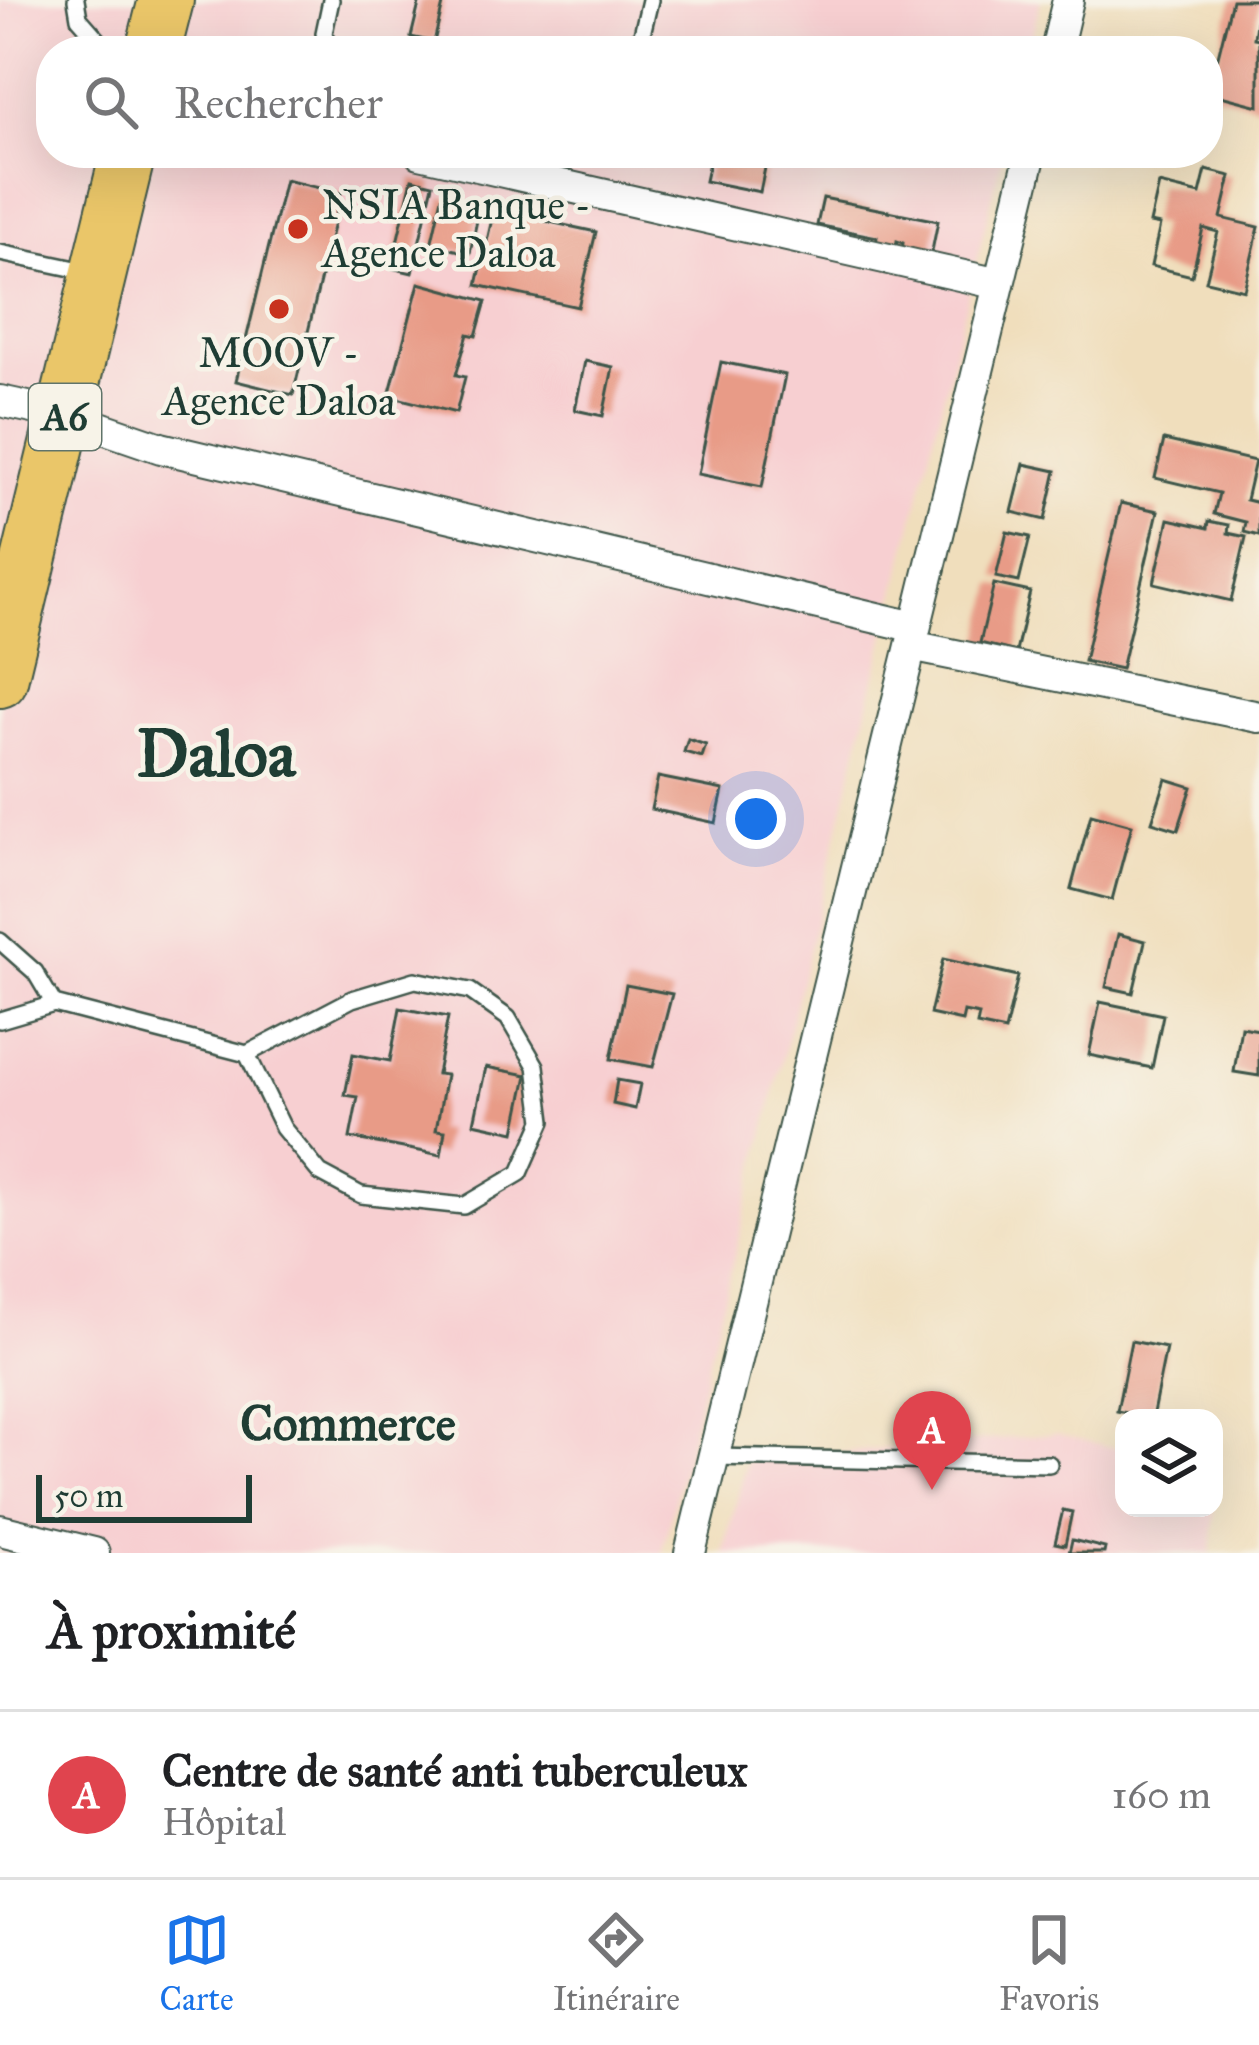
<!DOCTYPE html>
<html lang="fr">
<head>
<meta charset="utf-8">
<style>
	body { margin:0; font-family:"IM FELL Great Primer",serif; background:#f6f6f6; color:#202124 }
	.controls { position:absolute; right:36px; bottom:36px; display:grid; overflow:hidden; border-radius:24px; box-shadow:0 12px 48px #0002 }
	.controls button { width:108px; height:108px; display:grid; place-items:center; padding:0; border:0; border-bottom:3px solid #e0e0e0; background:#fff; color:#202124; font:60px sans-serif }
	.scale { position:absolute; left:36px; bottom:30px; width:216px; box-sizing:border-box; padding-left:12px; border:6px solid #1f3d34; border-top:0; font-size:33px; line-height:42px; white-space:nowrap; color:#1f3d34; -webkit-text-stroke:9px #f7f3e8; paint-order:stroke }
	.you { position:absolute; left:756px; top:819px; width:42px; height:42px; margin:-30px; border:9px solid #fff; border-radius:50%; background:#1a73e8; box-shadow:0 0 0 18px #1a73e833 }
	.badge { display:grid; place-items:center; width:78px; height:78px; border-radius:50%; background:#1a73e8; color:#fff; font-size:39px; font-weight:700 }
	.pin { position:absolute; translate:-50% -99px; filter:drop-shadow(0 3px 6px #0008) }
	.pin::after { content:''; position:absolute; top:63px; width:42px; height:36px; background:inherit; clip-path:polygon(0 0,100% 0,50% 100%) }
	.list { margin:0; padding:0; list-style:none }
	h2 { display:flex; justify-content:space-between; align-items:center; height:156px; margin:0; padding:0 48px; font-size:51px }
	h2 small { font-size:39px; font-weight:400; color:#757577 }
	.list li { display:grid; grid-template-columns:78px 1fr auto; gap:36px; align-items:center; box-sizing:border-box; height:168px; padding:0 48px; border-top:3px solid #e0e0e0 }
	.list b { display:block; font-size:45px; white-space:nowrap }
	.list p { margin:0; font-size:39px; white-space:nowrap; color:#757577 }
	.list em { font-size:39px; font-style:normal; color:#757577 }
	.icon { flex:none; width:66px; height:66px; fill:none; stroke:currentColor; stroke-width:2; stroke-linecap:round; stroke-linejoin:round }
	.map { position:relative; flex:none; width:1259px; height:1553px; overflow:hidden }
	.search { position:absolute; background:#fff; box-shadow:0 12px 48px #0002; left:36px; right:36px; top:36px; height:132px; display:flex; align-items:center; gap:30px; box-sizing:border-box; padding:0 42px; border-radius:48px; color:#757577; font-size:45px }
	.sheet { height:324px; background:#fff }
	nav { display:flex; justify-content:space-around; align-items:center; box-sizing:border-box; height:168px; border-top:3px solid #e0e0e0; background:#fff; font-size:33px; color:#757577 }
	nav a { display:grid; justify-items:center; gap:6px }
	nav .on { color:#1a73e8 }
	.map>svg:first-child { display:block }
	.built { fill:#f7cfd1 }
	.building { fill:#e89b87 }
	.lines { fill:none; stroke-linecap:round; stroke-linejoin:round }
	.lane-casing { stroke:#3e5548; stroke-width:20 }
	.street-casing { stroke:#3e5548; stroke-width:34 }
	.highway-casing { stroke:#3e5548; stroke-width:58 }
	.lane { stroke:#fff; stroke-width:15 }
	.street { stroke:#fff; stroke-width:30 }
	.highway { stroke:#eac669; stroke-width:54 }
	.poi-dot { fill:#c8321e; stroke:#f7f3e8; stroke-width:4.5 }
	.labels { text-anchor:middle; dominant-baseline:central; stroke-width:9; stroke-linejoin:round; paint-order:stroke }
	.shield { fill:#f7f3e8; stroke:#60746a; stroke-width:3 }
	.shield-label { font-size:39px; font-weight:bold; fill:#1f3d34 }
	.poi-label { font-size:42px; fill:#1f3d34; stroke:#f7f3e8; text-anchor:start }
	.quarter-label { font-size:48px; font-weight:bold; fill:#1f3d34; stroke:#f7f3e8 }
	.town-label { font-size:66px; font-weight:bold; fill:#1f3d34; stroke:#f7f3e8 }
</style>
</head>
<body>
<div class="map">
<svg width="1259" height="1553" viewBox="0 0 1259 1553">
	<rect width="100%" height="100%" fill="#f7f3e8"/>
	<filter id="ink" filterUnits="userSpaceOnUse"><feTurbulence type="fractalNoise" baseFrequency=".00833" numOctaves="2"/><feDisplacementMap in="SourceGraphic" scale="24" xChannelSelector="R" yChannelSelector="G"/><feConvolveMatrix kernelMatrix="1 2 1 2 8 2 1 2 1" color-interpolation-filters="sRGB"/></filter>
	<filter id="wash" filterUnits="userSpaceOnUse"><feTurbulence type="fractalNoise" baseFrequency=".004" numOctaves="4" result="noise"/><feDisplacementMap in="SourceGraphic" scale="48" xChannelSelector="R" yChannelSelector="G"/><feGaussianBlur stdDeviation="2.7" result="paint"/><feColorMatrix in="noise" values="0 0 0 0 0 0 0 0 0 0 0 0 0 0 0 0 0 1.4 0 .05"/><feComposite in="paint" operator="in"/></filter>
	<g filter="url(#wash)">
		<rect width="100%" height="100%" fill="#f0debc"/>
		<!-- built -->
		<path class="built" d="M0,0h1041l-13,51h-977v102h952l-341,1400h-662z
			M1057,1434l67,16v58h90v-36l3,1 -6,80h-488l24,-92z"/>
		<g id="blocks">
			<!-- building -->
			<path class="building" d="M420,0h24l-10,42 -23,-5z
				M1232,0h27l-5,38 5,1v67l-50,-13z
				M711,153l55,10 -6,29 -55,-11z
				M1206,170l25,6 -10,42 38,9 -15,63 -38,-9 12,-49 -15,-4 -11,48 -41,-10 9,-41 -10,-2 9,-39 41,10z
				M412,179l21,5 -21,89 -21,-5z
				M285,180l56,13 -48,202 -57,-14z
				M442,197l38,9 -10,47 -39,-8z
				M823,198l115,23 -7,35 -29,-5 1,-8 -6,-2 -1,6 -20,-4 1,-6 -60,-12z
				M494,210l102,22 -18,75 -101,-22z
				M419,283l67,18 -10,35 -8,-2 -12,41 9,2 -9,36 -67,-17z
				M585,361l28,6 -10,49 -28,-6z
				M721,362l64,13 -23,112 -64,-13z
				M1164,440l91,21 -9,39 13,3v33l-15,-4 2,-10 -32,-8 5,-21 -64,-15z
				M1024,464l32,7 -11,49 -33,-8z
				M1121,503l37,8 -37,158 -37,-8z
				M1169,519l39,9 1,-7 20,4 -1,8 18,4 -15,64 -77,-18z
				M1007,532l23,5 -11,45 -23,-5z
				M994,584l36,8 -14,60 -36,-9z
				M688,739l18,6 -4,12 -18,-5z
				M658,777l65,13 -7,33 -65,-14z
				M1166,779l26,8 -14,43 -26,-8z
				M1091,814l41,11 -20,75 -41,-11z
				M1118,934l27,7 -12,52 -27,-6z
				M943,959l75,17 -13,55 -28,-6 2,-10 -15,-3 -2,9 -32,-7z
				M626,985l46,9 -19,73 -42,-8z
				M1100,1002l63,13 -11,53 -63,-13z
				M400,1008l48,9 -11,57 9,1 -10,55 9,1 -4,24 -91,-17 8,-41 -13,-2 8,-41 37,7z
				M1241,1027l18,3v46l-25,-4z
				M486,1067l41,8 -12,57 -41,-9z
				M617,1080l23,4 -5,25 -22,-5z
				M1131,1341l35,7 -14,70 -35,-7z
				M1063,1510l9,2 -7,33 -10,-2z
				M1072,1540l33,8 -1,5h-35z"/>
		</g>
	</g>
	<g filter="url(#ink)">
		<use href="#blocks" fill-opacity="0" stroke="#3e5548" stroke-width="3"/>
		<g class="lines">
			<!-- lane casing -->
			<g class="lane-casing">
				<path id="lane" d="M76,0l3,18 29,33
					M329,51l-5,-18 7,-33
					M638,51l12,-51
					M0,253l90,19
					M0,941l35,31 19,32 -54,16
					M54,1004l193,50 36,74 37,45 41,22 103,11 56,-33 23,-52 -7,-55 -28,-48 -38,-27 -55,-11 -63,19 -105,55
					M713,1457l336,7"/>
			</g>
			<!-- street casing -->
			<g class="street-casing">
				<path id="street" d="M1056,51l12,-51
					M420,153l579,131
					M0,401l65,14 96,33 754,179
					M911,646l348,71
					M0,1530l94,23
					M690,1553l341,-1400"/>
			</g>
			<!-- highway casing -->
			<g class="highway-casing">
				<path id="highway" d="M153,51l13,-51
					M0,680l128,-527"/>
			</g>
			<!-- lane -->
			<use href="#lane" class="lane"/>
			<!-- street -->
			<use href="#street" class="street"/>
			<!-- highway -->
			<use href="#highway" class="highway"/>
		</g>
	</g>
	<!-- markers -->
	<g class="poi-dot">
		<circle cx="298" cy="229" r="12"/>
		<circle cx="279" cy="309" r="12"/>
	</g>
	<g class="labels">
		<!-- shield labels -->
		<rect class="shield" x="29" y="384" width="72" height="66" rx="9"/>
		<g class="shield-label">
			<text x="65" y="417">A6</text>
		</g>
		<!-- poi labels -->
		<g class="poi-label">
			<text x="322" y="205">NSIA Banque -<tspan x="322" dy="48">Agence Daloa</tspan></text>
			<text x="279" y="353" text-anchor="middle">MOOV -<tspan x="279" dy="48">Agence Daloa</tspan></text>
		</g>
		<!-- quarter labels -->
		<g class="quarter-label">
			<text x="348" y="1423">Commerce</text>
		</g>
		<!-- town labels -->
		<g class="town-label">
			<text x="216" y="753">Daloa</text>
		</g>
	</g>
</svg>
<div class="controls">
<button><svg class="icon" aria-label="layers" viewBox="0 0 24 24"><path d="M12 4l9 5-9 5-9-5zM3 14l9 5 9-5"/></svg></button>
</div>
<div class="scale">50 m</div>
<div class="you"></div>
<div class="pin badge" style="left:932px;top:1490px;background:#e0444e">A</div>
<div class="search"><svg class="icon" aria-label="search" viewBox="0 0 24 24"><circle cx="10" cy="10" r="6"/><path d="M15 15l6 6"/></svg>Rechercher</div>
</div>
<section class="sheet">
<h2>À proximité<small></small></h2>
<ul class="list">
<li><span class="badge" style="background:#e0444e">A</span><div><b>Centre de santé anti tuberculeux</b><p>Hôpital</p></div><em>160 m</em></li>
</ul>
</section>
<nav>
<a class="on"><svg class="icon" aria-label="map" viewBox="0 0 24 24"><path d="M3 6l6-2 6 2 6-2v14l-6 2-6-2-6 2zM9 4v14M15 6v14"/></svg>Carte</a>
<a><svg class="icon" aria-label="directions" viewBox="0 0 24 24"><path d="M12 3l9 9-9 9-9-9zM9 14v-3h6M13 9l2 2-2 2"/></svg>Itinéraire</a>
<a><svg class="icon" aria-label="saved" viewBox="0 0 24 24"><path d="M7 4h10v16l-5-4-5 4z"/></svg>Favoris</a>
</nav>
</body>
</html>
